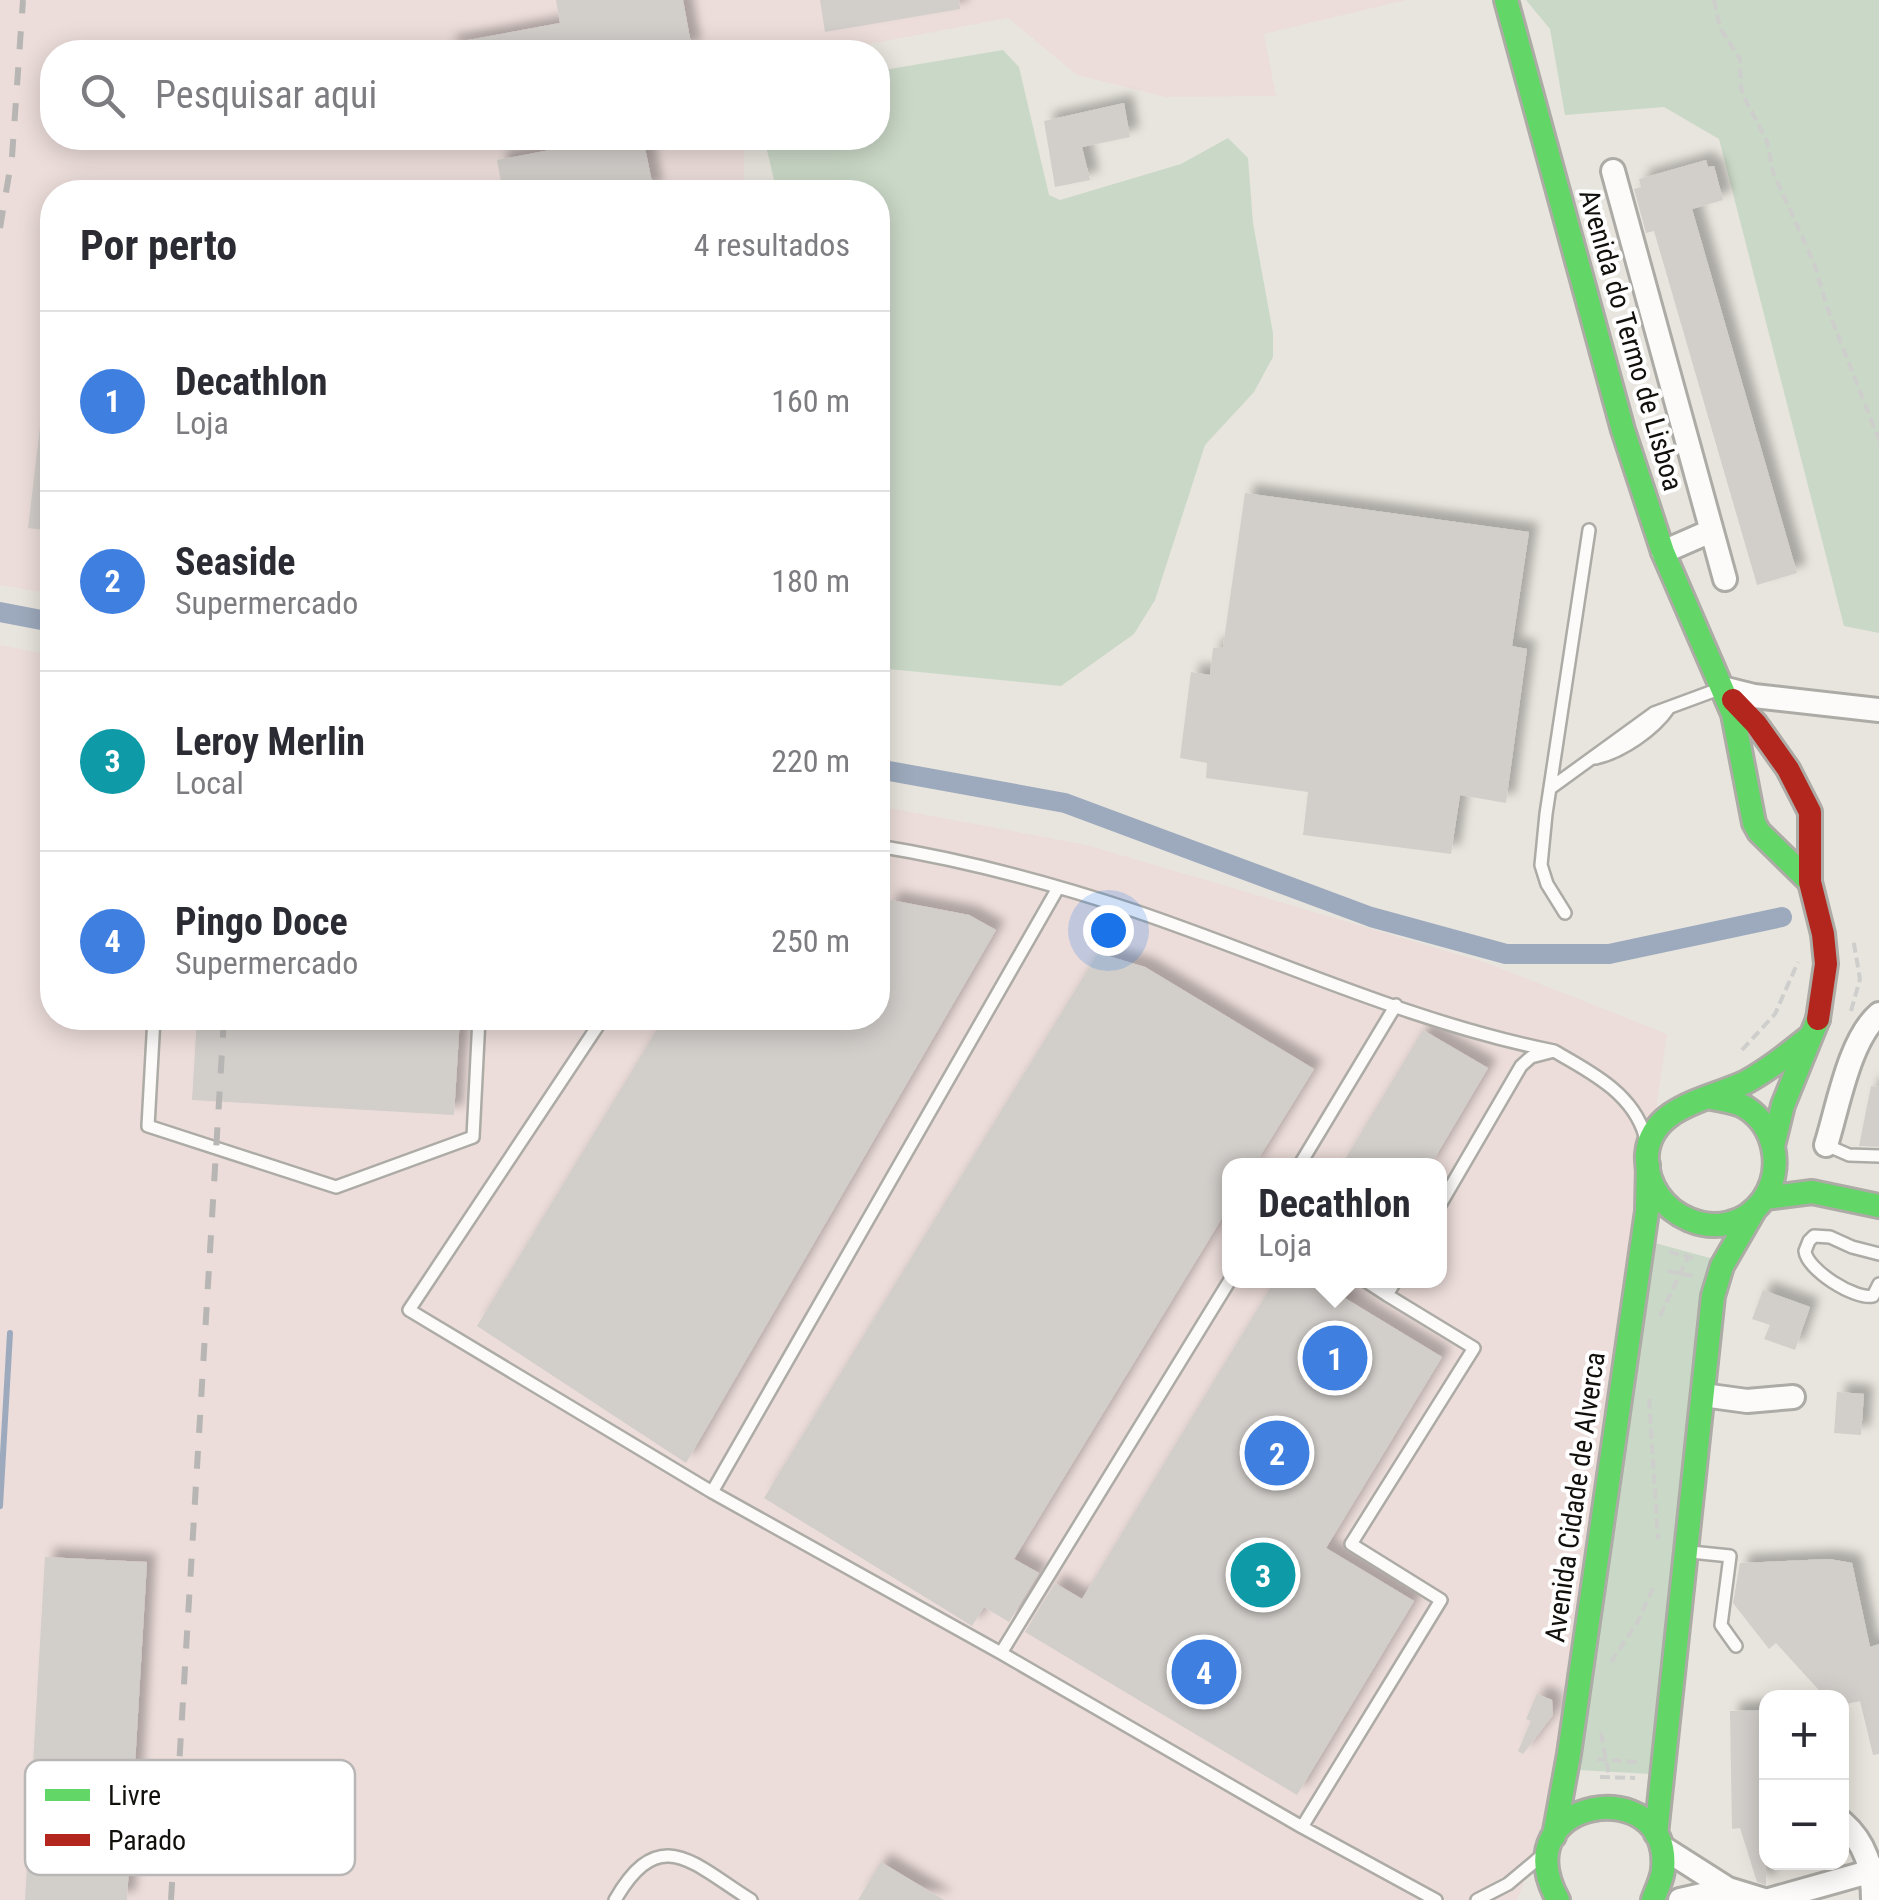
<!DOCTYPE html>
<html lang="pt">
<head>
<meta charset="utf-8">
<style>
	body { margin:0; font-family:"Roboto Condensed",sans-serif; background:#f7f7f7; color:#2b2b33 }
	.controls { position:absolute; right:30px; bottom:30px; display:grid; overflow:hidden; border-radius:20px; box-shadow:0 5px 25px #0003 }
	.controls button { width:90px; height:90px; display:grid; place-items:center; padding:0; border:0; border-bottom:2px solid #e1e1e2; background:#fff; color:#2b2b33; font:50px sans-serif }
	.you { position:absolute; left:1108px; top:930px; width:35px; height:35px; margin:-25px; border:8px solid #fff; border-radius:50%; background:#1a73e8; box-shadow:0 0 0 15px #1a73e833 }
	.badge { display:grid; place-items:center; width:65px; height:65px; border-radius:50%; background:#2563eb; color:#fff; font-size:32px; font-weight:700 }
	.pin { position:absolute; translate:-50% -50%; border:5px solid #fff; box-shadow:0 2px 10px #0006 }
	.popup { position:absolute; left:1222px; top:1158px; width:225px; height:130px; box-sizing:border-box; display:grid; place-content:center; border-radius:20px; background:#fff; filter:drop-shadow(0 2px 8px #0005); font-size:32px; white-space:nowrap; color:#7c7c81 }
	.popup b { font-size:38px; color:#2b2b33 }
	.popup::after { content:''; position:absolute; left:50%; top:100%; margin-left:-20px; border:20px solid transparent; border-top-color:#fff }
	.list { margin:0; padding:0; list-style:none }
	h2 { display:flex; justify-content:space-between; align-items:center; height:130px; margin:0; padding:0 40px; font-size:42px }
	h2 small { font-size:32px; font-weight:400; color:#7c7c81 }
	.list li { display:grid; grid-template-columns:65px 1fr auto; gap:30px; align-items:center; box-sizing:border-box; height:180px; padding:0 40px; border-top:2px solid #e1e1e2 }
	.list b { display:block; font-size:38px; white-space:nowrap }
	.list p { margin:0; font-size:32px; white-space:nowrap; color:#7c7c81 }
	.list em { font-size:32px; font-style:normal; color:#7c7c81 }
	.icon { flex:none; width:55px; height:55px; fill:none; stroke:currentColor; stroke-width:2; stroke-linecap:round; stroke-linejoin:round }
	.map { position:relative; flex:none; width:1879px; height:1900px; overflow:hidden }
	.search { position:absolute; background:#fff; box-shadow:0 5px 25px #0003; left:40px; top:40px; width:850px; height:110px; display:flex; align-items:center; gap:25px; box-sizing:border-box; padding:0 35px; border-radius:40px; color:#7c7c81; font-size:38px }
	.panel { position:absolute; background:#fff; box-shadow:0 5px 25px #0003; left:40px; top:180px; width:850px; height:850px; border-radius:40px }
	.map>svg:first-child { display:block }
	.industrial { fill:#ecddda; fill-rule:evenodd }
	.green { fill:#cad8c7 }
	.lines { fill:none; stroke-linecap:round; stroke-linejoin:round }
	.stream { stroke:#9daabd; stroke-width:6 }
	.canal { stroke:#9daabd; stroke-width:20 }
	.building { fill:#d2ceca; filter:url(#shadow) }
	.lane-casing { stroke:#adaba5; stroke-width:16 }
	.street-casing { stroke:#adaba5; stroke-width:28 }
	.fast-casing { stroke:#adaba5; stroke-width:28 }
	.jam-casing { stroke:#adaba5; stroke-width:28 }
	.path { stroke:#cececc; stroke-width:4; stroke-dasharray:10 5; stroke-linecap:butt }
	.lane { stroke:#fcfbfa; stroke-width:11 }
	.street { stroke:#fcfbfa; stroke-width:22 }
	.fast { stroke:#63d668; stroke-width:22 }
	.jam { stroke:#b3261e; stroke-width:22 }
	.rail { stroke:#b7b6b4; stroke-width:6; stroke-dasharray:18 18; stroke-linecap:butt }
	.labels { text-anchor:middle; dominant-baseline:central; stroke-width:8; stroke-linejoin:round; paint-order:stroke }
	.street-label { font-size:28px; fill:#12100c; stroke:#fff }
	.key { fill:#fff; stroke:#b8b7b6; stroke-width:2.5 }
	.key-label { font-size:28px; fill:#12100c }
</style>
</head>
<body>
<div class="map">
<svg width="1879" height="1900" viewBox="0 0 1879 1900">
	<defs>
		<filter id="shadow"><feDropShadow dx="9" dy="-9" stdDeviation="5" flood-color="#0004"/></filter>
	</defs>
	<rect width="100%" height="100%" fill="#e8e5de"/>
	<!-- industrial -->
	<path class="industrial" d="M0,0h1406l-142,34 12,62 -110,1 -89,-22 -69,-57 -182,34h-774v86h692v54h-692v402l-52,-9z
		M0,645l52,10v363h826v-212l209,39 400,118 180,71 -113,769 -37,97h-1517zM1230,1166h210v114h-210z"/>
	<!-- green -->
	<path class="green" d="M1526,0h353v633l-35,-7 -125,-487 -55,-32 -99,8 -15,-86z
		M1003,50l16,17 30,128 11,5 121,-36 47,-26 20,20 5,65 20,110v24l-19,35 -49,53 -50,155 -21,34 -73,52 -183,-18v-476h-101l-13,-54h114v-67z
		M1655,1243l55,15 -59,516 -73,-4z"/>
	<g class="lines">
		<!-- stream -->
		<path class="stream" d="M0,1506l10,-173"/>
		<!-- canal -->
		<path class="canal" d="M0,612l52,10
			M878,769l187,34 306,114 135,37h103l173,-37"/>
	</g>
	<!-- building -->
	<path class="building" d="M556,0h127l9,49 -17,3h-227l-1,-8 113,-21z
		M820,0h139l1,9 -135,23z
		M1124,103l6,34 -48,10 8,33 -35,7 -11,-66z
		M614,138h29l11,54h-151l-6,-32z
		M1706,160l2,7 6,-1 9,34 -31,9 105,364 -40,12 -103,-354 -8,2 -12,-44 7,-2 -2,-8z
		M42,411l10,1v119l-24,-3z
		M1245,493l284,39 -17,114 15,3 -21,154 -46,-8 -9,59 -148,-19 5,-43 -102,-14 1,-15 -27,-5 11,-86 19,3 3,-27 10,-1z
		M891,900l78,15 27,15 -310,533 -209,-137 187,-308h214v-91z
		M1098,953l47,14 169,102 -60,97h-24v39l-216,354 25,14 -30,49 -25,-15 -12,19 -208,-128z
		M197,1018h263l-6,97 -262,-15z
		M1423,1030l65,38 -58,98h-89z
		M1871,1086l8,1v60l-20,-1z
		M1275,1280h40l127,77 -116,191 88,53 -117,194 -272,-163 30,-49 27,16z
		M1763,1290l47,17 -15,43 -31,-11 6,-14 -18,-6z
		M1837,1392l27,2 -3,41 -27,-2z
		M45,1557l102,5 -20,338h-102z
		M1829,1559l23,4 18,84 9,-3v110l-6,1 -13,-54 -18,4v-7h-16l-50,-55 -7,6 -36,-46 7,-40z
		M1537,1694l15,6 1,15 -30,39 -5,-3 13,-30 -5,-2z
		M1766,1710v175l-9,-3 -17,-54 -8,1 -2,-118z
		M881,1862l63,38h-86z"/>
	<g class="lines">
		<!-- lane casing -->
		<g class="lane-casing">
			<path id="lane" d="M1596,758c26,-6 58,-28 73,-50
				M1552,787l102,-74 65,-24
				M878,846c87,14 173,37 257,65 139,47 274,111 419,140
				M1565,913l-18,-29 -6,-19 5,-51 43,-284
				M154,1018l-6,108 188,61 137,-50 6,-119
				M603,1018l-194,292 303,182 289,161 301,174
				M1826,1145l23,10 30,1
				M1299,1166l97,-161
				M1440,1205l81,-139 10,-9 23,-6c35,20 79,42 91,85
				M1879,1254l-27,-7 -22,-10 -16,-1 -5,5 -4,10c2,19 50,49 68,45l6,-12
				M1364,1280l23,15
				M1396,1280l-9,15 87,53 -123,196 90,56 -139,227 134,73
				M712,1492l346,-604
				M1691,1552l39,4 -9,69 15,21
				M1001,1653l229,-373
				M615,1900c45,-78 78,-36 136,0
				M1477,1900l31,-16 31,-26"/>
		</g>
		<!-- street casing -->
		<g class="street-casing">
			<path id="street" d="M1613,171l112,408
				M1663,552l48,-21
				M1726,689l28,7 125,14
				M1826,1145c12,-38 23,-105 53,-131
				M1703,1395l44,6 46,-4
				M1842,1822c24,21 31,47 31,78
				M1662,1847l66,42 36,11
				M1680,1900l48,-11
				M1769,1900l110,-31"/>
		</g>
		<!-- fast casing -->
		<g class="fast-casing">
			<path id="fast" d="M1506,0l117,430 40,122 70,162 21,109 5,9 51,50
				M1708,1097c11,3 27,4 37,10 31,19 39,63 18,93 -38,52 -120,16 -116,-46 4,-48 64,-55 99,-72 22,-12 42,-28 62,-44
				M1774,1142l9,-37 35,-86
				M1765,1198l47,-6 67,14
				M1656,1834l57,-538 9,-30 33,-57
				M1554,1836l15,-82 78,-543 1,-46
				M1558,1900c-57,-103 115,-129 105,-30 -1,10 -7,21 -10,30"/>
		</g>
		<!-- jam casing -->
		<g class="jam-casing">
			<path id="jam" d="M1733,700l23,24 32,45 22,43v70l13,52 3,30 -8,55"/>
		</g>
		<!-- path -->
		<path class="path" d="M1714,0l6,28 20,31 1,29 4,11 22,42 6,31 41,91 13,44 52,133
			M1851,1011l9,-32 -7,-41
			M1742,1050l33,-36 23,-52
			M1669,1252l25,6
			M1668,1271l25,5
			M1660,1316l28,-59
			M1649,1399l9,140
			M1611,1662l26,-39 16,-35
			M1601,1733l8,43
			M1597,1759l40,3
			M1600,1777l35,1"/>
		<!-- lane -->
		<use href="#lane" class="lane"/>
		<!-- street -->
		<use href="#street" class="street"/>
		<!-- fast -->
		<use href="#fast" class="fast"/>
		<!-- jam -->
		<use href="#jam" class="jam"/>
		<!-- rail -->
		<path class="rail" d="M0,228l12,-71 11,-157
			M171,1900l53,-882"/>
	</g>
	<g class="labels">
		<!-- street labels -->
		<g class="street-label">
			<text transform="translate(1631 340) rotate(74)">Avenida do Termo de Lisboa</text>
			<text transform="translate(1575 1497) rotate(-82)">Avenida Cidade de Alverca</text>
		</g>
	</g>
	<!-- legend -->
	<rect x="25" y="1760" width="330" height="115" rx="15" class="key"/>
	<rect x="45" y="1789" width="45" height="12" fill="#63d668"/>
	<rect x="45" y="1834" width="45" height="12" fill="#b3261e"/>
	<g class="key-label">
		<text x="108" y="1805">Livre</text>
		<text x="108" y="1850">Parado</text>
	</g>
</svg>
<div class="controls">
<button>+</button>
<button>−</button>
</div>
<div class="you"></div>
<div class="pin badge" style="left:1335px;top:1358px;background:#3f7fe0">1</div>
<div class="popup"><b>Decathlon</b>Loja</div>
<div class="pin badge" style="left:1277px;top:1453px;background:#3f7fe0">2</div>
<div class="pin badge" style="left:1263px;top:1575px;background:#0f9aa8">3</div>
<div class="pin badge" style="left:1204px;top:1672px;background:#3f7fe0">4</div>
<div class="search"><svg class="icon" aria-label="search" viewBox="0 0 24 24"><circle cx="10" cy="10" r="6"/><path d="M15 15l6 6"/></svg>Pesquisar aqui</div>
<section class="panel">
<h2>Por perto<small>4 resultados</small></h2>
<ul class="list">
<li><span class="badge" style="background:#3f7fe0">1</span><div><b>Decathlon</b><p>Loja</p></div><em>160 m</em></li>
<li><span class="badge" style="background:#3f7fe0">2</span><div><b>Seaside</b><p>Supermercado</p></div><em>180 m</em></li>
<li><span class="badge" style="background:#0f9aa8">3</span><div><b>Leroy Merlin</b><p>Local</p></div><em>220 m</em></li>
<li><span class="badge" style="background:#3f7fe0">4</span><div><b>Pingo Doce</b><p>Supermercado</p></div><em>250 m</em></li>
</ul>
</section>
</div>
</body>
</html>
